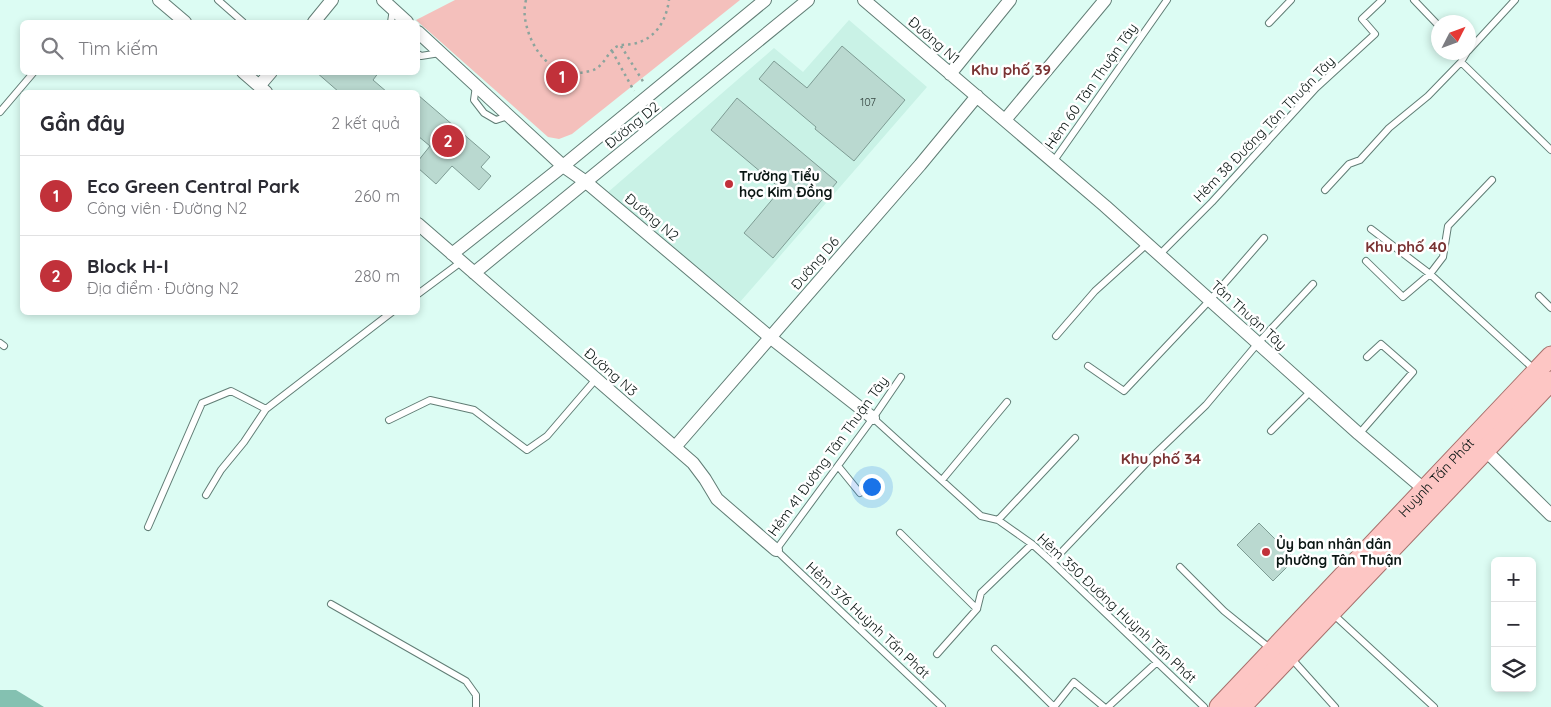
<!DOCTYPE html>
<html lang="vi">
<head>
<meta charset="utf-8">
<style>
	body { margin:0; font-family:Quicksand,sans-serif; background:#f7f7f7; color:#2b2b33 }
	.controls { position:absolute; right:15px; bottom:15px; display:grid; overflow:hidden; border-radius:8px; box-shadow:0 2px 8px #0003 }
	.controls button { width:45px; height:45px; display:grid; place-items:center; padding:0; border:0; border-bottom:1px solid #e1e1e2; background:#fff; color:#2b2b33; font:25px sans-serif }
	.compass { position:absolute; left:1431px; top:15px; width:45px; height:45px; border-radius:50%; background:#fff; box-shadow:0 2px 8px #0003; rotate:48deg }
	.you { position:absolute; left:871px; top:486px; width:18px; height:18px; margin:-12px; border:4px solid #fff; border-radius:50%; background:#1a73e8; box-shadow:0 0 0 8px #1a73e833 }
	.badge { display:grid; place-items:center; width:32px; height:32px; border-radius:50%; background:#c1313a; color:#fff; font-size:16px; font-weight:700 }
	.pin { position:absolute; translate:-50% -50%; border:2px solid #fff; box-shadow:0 1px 5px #0006 }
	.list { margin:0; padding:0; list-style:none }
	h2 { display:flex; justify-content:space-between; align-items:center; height:65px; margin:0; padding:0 20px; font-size:21px }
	h2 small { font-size:16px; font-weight:400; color:#7c7c81 }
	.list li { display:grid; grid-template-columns:32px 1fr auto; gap:15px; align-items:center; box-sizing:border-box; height:80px; padding:0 20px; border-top:1px solid #e1e1e2 }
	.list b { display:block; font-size:19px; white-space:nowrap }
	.list p { margin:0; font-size:16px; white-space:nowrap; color:#7c7c81 }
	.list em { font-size:16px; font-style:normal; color:#7c7c81 }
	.icon { flex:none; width:28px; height:28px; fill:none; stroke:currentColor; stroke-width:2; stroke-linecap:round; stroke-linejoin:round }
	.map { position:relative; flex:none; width:1551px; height:707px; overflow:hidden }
	.search { position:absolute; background:#fff; box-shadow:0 2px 8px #0003; left:20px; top:20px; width:400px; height:55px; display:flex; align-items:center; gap:12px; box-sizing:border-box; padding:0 18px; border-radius:8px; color:#7c7c81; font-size:19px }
	.panel { position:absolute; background:#fff; box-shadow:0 2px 8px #0003; left:20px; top:90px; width:400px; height:225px; border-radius:8px }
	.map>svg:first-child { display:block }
	.built { fill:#c9f2e6 }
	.green { fill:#f4c0bc }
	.water { fill:#84c1b1 }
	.building { fill:#bad9d0; stroke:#7e9c94 }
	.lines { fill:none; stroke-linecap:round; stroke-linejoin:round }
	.service-casing { stroke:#617d75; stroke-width:8 }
	.minor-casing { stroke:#617d75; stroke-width:14 }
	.primary-casing { stroke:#a7706c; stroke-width:21 }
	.path { stroke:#8ca49d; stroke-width:2.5; stroke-dasharray:2.5 4; stroke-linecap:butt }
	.service { stroke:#fff; stroke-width:6 }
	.minor { stroke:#fff; stroke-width:12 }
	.primary { stroke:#fdc6c4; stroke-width:19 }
	.poi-dot { fill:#c1313a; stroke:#fff; stroke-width:2 }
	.labels { text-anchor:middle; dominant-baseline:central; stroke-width:5; stroke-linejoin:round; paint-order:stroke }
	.number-label { font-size:11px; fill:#364742 }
	.street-label { font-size:14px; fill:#0a1613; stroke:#fff }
	.poi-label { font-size:14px; font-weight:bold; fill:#0a1613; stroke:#fff; text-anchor:start }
	.neighbourhood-label { font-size:15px; font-weight:bold; fill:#7a3333; stroke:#fff }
</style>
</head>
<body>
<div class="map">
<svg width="1551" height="707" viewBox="0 0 1551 707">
	<rect width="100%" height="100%" fill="#dcfcf3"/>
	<!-- built -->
	<path class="built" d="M849,20l78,67 -187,215 -133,-109 167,-145 29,24z"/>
	<!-- green -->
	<path class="green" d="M455,0h285l-168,134 -13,5 -11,-2 -132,-117z"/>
	<!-- water -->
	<path class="water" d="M0,690h16l28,17h-44z"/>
	<!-- building -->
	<path class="building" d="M842,46l63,54 -51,61 -39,-32 1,-2 -57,-48 15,-18 33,27z
		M316,72h63l-6,8 14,12h-48z
		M418,95l72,62 -9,10 10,9 -12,14 -27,-24 -16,18 -18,-16v-7l12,-15 -12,-10z
		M737,98l100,84 -64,76 -29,-25 37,-44 -70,-59z
		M1259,523l36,36 -22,22 -36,-36z"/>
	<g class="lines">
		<!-- service casing -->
		<g class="service-casing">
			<path id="service" d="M218,0l25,22
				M1414,0l24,25
				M391,22l2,-13
				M1269,23l22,-23
				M1468,51l47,-51
				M418,54l3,2 19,-3
				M1461,62l90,88
				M476,86l-2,14 10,13 12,7 12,-4
				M0,112l34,-40
				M1053,162l114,-162
				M1325,190l24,-26 11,-4 29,-32 39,-32 33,-34 6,-10
				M1371,229l59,45 106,97
				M1159,255l53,-53 104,-114 59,-54 -13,-15 20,-19
				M1366,261l37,36 27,-23 13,-17 5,-31 44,-46
				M418,294l43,-32
				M1539,296l12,12
				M1056,336l39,-45 52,-47
				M0,343l4,3
				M1088,366l36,25 86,-91 54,-62
				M901,377l-28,41 -97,132 166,157
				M873,418l108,98 17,4 34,24 20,18 152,145
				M389,420l41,-20 44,10 53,40 20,-14 49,-57
				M1271,431l40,-40
				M1359,434l54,-62 -32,-28 -14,13
				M838,466l22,27
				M942,480l65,-78
				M206,495l15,-25 23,-28 22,-33 126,-97
				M998,520l77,-82
				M148,527l54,-124 29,-12 35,18
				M900,533l77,76
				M1052,562l101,-106 53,-51 52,-62 55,-59
				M1180,567l44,44 48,39
				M331,604l135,77 10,14v12
				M1333,614l101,93
				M995,649l59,58 20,-25 30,25
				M937,654l40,-45 4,-16 51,-49
				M1291,658l44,49
				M1108,707l48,-44"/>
		</g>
		<!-- minor casing -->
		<g class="minor-casing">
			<path id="minor" d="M159,0l26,22
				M383,0l24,22
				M864,0l241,206 254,228 66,56
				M314,22l18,-22
				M418,32l145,134 23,16 185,156 102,80
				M243,72l23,20
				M950,74l60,-74
				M259,86l12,-14
				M1005,120l100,-120
				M418,224l275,239 12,16 12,20 59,51
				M452,254l111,-88 202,-166
				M474,273l334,-273
				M1481,446l70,69
				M675,447l245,-282 57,-69"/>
		</g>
		<!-- primary casing -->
		<g class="primary-casing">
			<g id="primary">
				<path id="s1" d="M1219,707l332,-351"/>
				<path d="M1241,707l310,-326"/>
			</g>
		</g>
		<!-- path -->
		<path class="path" d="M526,0c-3,12 -1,22 3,34 10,27 31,45 61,37 15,-3 17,-21 28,-25 5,-2 10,-1 15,-2 23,-5 33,-23 36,-44
			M621,46l23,37
			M612,51l22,40"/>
		<!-- service -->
		<use href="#service" class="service"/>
		<!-- minor -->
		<use href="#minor" class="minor"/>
		<!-- primary -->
		<use href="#primary" class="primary"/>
	</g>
	<!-- markers -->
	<g class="poi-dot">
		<circle cx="729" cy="184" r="5"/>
		<circle cx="1266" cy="552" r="5"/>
	</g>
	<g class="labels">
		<!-- number labels -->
		<g class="number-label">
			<text x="868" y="102">107</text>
		</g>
		<!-- street labels -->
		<g class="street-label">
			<text transform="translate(934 40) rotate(41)">Đường N1</text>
			<text transform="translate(1091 86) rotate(-55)">Hẻm 60 Tân Thuận Tây</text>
			<text transform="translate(632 125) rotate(-39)">Đường D2</text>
			<text transform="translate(1264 129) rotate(-46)">Hẻm 38 Đường Tân Thuận Tây</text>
			<text transform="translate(652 217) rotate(40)">Đường N2</text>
			<text transform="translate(815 263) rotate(-49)">Đường D6</text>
			<text transform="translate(1249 315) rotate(42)">Tân Thuận Tây</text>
			<text transform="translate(611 372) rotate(41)">Đường N3</text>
			<text transform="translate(828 456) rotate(-54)">Hẻm 41 Đường Tân Thuận Tây</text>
			<text stroke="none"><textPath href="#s1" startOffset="316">Huỳnh Tấn Phát</textPath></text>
			<text transform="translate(1117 608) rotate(43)">Hẻm 350 Đường Huỳnh Tấn Phát</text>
			<text transform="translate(868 620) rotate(43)">Hẻm 376 Huỳnh Tấn Phát</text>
		</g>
		<!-- poi labels -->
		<g class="poi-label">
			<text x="739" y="176">Trường Tiểu<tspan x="739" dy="16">học Kim Đồng</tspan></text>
			<text x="1276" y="544">Ủy ban nhân dân<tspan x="1276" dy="16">phường Tân Thuận</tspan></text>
		</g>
		<!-- neighbourhood labels -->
		<g class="neighbourhood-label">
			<text x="1011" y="69">Khu phố 39</text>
			<text x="1406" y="246">Khu phố 40</text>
			<text x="1161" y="458">Khu phố 34</text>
		</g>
	</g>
</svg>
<div class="controls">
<button>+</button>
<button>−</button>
<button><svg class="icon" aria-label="layers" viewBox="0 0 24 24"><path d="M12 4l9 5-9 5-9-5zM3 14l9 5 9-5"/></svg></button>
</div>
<svg class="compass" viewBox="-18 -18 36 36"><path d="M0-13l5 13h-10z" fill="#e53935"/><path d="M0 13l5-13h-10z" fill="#7c7c81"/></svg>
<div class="you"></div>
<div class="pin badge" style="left:562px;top:77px">1</div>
<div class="pin badge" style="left:448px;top:141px">2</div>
<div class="search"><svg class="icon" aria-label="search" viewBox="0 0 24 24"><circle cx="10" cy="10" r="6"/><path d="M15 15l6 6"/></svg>Tìm kiếm</div>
<section class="panel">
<h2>Gần đây<small>2 kết quả</small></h2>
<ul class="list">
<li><span class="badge">1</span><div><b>Eco Green Central Park</b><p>Công viên · Đường N2</p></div><em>260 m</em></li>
<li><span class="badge">2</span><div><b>Block H-I</b><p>Địa điểm · Đường N2</p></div><em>280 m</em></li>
</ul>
</section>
</div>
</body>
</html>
